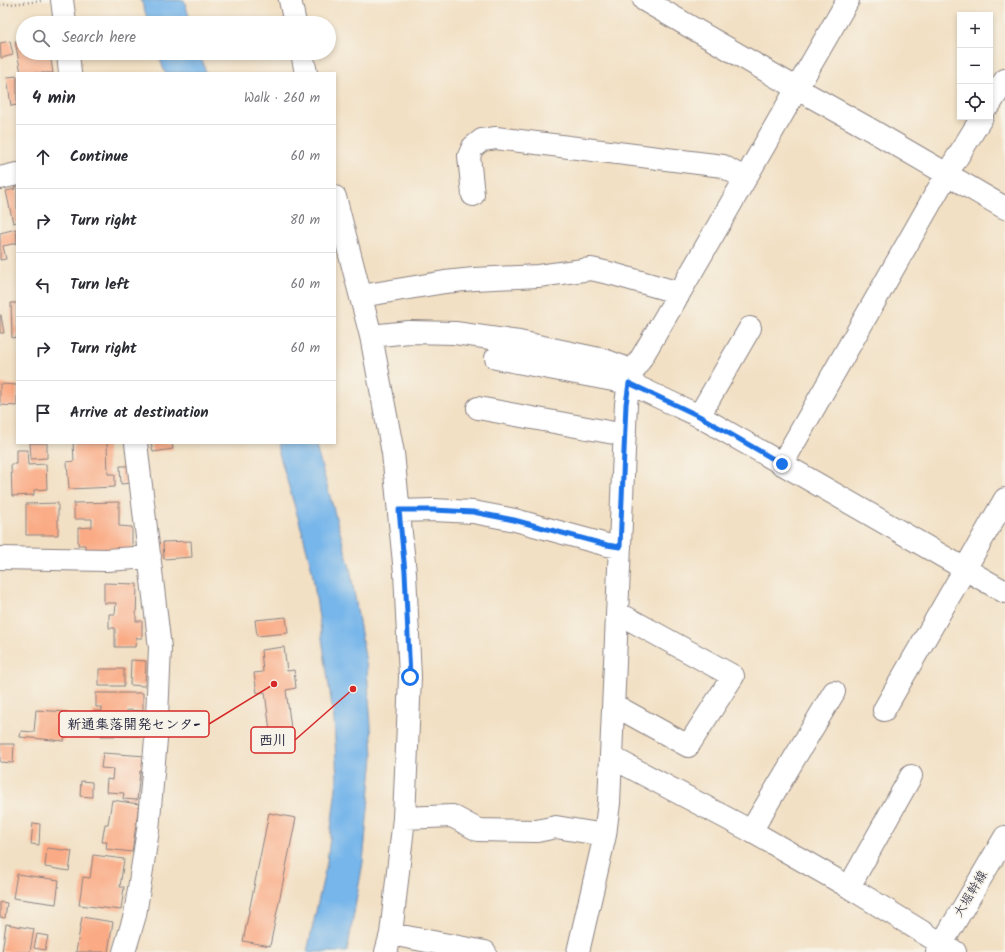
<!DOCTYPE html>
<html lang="en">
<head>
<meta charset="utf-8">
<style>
	body { margin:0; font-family:Kalam,"Klee One",sans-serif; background:#f7f7f7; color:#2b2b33 }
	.controls { position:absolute; right:12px; top:12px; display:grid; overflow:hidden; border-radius:0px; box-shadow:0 2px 6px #0003 }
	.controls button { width:36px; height:36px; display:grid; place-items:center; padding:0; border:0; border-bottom:1px solid #e1e1e2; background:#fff; color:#2b2b33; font:20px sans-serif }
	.stop { position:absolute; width:12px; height:12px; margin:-9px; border:3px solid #1a73e8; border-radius:50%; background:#fff }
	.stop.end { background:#1a73e8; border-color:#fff; box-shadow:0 1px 4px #0008 }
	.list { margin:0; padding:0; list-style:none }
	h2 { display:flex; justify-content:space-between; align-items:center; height:52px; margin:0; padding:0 16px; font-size:17px }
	h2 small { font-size:13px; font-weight:400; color:#7c7c81 }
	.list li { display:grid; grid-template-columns:26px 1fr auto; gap:12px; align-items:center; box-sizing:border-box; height:64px; padding:0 16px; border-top:1px solid #e1e1e2 }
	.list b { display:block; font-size:15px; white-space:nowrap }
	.list em { font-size:13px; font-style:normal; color:#7c7c81 }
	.icon { flex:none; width:22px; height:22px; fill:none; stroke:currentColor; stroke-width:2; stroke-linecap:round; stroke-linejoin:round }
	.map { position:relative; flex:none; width:1005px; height:952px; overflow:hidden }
	.search { position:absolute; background:#fff; box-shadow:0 2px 6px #0003; left:16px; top:16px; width:320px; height:44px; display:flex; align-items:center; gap:10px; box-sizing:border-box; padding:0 14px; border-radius:22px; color:#7c7c81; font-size:15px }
	.panel { position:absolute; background:#fff; box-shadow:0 2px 6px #0003; left:16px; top:72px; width:320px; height:372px; border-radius:0px }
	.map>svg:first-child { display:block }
	.water { fill:#77b6ea; stroke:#4c6c92 }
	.building { fill:#faab85 }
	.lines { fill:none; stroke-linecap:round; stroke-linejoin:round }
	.minor-casing { stroke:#8a8180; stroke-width:24 }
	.path { stroke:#8a8180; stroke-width:2.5; stroke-dasharray:1 3; stroke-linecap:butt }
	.minor { stroke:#fff; stroke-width:22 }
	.route { stroke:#1a73e8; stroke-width:5 }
	.labels { text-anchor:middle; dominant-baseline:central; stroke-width:3.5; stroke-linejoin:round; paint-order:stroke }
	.street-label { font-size:13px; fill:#22223b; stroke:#f7f3e8 }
	.leader { fill:none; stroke:#d62828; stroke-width:1.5 }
	.callout-dot { fill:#d62828; stroke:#f7f3e8; stroke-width:1.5 }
	.callout { fill:#f7f3e8; stroke:#d62828; stroke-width:1.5 }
	.callout-label { font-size:14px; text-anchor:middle; font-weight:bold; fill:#22223b }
</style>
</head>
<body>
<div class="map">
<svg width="1005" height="952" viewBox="0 0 1005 952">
	<rect width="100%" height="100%" fill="#f7f3e8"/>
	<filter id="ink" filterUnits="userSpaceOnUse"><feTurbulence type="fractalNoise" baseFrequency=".025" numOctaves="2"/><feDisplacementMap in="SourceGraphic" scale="8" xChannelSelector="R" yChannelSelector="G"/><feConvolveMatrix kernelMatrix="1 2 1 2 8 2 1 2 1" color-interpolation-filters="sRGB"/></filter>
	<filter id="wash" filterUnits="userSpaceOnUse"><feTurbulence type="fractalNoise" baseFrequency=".012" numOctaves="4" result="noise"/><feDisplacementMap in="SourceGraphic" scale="16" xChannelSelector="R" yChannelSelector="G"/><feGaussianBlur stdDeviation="0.9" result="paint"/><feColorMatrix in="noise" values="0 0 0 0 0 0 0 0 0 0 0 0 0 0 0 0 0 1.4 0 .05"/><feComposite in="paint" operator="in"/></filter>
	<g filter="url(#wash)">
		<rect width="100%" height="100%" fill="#f2e0c4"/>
		<!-- water -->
		<path class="water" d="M141,0h43l7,23h-42z
			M158,53h42l6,20h-41z
			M276,443h39l35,125 17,101 6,87 -10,106 -16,90h-40l20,-90 10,-82 -3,-60 -22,-150 -10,-39z"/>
		<g id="blocks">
			<!-- building -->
			<path class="building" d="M23,40v13h27l3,20h-32l-6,-32z
				M10,41l3,14 -12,3 -1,-15z
				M17,76v29l-6,1 -4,-29z
				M14,185h3v37l-4,1 -7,-32 9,-2z
				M16,229l1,14 -14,3 3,13 -6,1v-27z
				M11,303h6v34l-5,1z
				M0,315h1l3,18h-4z
				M0,384l17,1v21l-17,-1z
				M30,443h17v15l-16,1z
				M73,443h34l1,31h7v13l-46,2 -2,-27 7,-1z
				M151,443h21l1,6 -20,3z
				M16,450h11l1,15 18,-1 1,25 -13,1v5l-22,1 -1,-32h5z
				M120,466h11l1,17 -11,1z
				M119,502v24l13,1v24l-47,1v-7h-7v-17l14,-1v-8h-18v-16z
				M58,503v32h-32v-31z
				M191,541l1,16 -28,2 -1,-17z
				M104,583l33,1 -1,37h6v17h-6l-1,9h-20v-19h-6v-14h6l1,-11h-12z
				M286,617l2,16 -31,3 -2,-16z
				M284,647l3,24 7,-1 2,18 -10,2 6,46 -21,3 -6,-47 -8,1 -3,-20 9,-1 -2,-22z
				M131,660l15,1 -1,25 -15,-1z
				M99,669h25v17h-25z
				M96,693h47v18l-16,-1v5h15v21h-41v-13h-9l1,-12h9v-4h-6z
				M36,710l31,2 -3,29 -44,-4 1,-6 13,1z
				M0,744h14l-1,19 -13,-1z
				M103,753l43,3 -1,15h-5l-3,29 -14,-1 1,-6 -18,-1 1,-13 5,1 1,-11 -12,-1z
				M81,781l11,1v15l-12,-1z
				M112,800l27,4 -7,48 -26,-3 1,-7h-5l3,-18h3z
				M269,813l27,5 -26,128 -27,-5z
				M33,823l7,1 -1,21 -8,-1z
				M47,848l25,3 -3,20 -24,-4z
				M93,855l31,4 -4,28h4l-3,23 -42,-5 4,-28 7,1z
				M17,874l42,6 -3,24 -43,-6z
				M0,902l7,1 -2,15 -5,-1z
				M82,917l31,5 -5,30h-32z
				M6,924l28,5 -4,23h-28z
				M37,934l11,2 -3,14 -11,-2z"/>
		</g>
	</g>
	<g filter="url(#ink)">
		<use href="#blocks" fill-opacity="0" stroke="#8a8180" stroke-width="1"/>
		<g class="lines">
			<!-- minor casing -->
			<g class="minor-casing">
				<path id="minor" d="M62,0l3,23
					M290,0l5,23
					M644,0l152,88 70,39 139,81
					M68,53l2,20
					M302,53l4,20
					M990,104l15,-24
					M0,178l17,-4
					M473,195l-4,-39 4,-9 9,-7 14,-2 227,28 22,13
					M335,197l36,139 22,117 12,120 5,104 -6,141 -13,116 -5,18
					M361,296l84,-14 29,-3 64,-3 53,-7 22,5 56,16 9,6
					M371,336l38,-4 46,1 64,9 85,18 19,7 10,5
					M496,358l133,25 70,33 306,176
					M478,408l147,27
					M699,416l51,-88
					M782,464l165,-290 35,-57
					M399,511l34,-1 40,2 42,8 92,25 13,2
					M0,558l106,2 44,-3
					M614,705l74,41 45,-70 -115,-63
					M884,710l121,-211
					M611,757l140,74 98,56 106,65
					M404,818l48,-2 26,14 59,1 19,-4 49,8
					M751,831l83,-139
					M849,887l62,-111
					M391,934l94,18
					M124,952l11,-37 13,-85 8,-91 4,-91 -24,-205
					M578,952l27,-117 4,-32 17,-399 3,-21 4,-11c73,-123 143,-248 215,-372
					M937,952l68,-115"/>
			</g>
			<!-- path -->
			<path class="path" d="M0,5l41,-4"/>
			<!-- minor -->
			<use href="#minor" class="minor"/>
		</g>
	</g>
	<g class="lines" filter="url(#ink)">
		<!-- route -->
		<path class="route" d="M410,677l-5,-105 -6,-62h34l40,2 41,8 93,25 13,2 6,-143 3,-21 70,33 83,48"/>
	</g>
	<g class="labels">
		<!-- street labels -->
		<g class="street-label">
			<text transform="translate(971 894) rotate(-59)">大堀幹線</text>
		</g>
	</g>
	<!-- callouts -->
	<path class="leader" d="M274 684L209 724M353 689L295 740"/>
	<g class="callout-dot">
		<circle cx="274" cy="684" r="4"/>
		<circle cx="353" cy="689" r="4"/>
	</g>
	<g class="callout">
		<rect x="59" y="711" width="150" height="26" rx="4"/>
		<rect x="251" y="727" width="44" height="26" rx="4"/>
	</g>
	<g class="callout-label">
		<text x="134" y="729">新通集落開発センタ-</text>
		<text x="273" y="745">西川</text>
	</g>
</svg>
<div class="controls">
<button>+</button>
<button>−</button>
<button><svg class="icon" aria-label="locate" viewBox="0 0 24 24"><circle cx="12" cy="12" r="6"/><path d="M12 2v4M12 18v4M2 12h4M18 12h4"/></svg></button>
</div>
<div class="stop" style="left:410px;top:677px"></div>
<div class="stop end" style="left:782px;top:464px"></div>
<div class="search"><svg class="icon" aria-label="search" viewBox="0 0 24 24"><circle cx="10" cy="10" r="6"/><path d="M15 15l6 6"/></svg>Search here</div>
<section class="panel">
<h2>4 min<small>Walk · 260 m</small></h2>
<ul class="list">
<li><svg class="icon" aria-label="ahead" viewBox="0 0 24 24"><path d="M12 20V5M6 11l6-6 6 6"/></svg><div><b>Continue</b></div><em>60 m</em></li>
<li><svg class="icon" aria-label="right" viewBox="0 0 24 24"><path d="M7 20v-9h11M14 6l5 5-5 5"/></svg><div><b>Turn right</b></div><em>80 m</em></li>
<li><svg class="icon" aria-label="left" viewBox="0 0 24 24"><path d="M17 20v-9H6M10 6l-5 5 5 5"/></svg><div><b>Turn left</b></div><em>60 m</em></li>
<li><svg class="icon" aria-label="right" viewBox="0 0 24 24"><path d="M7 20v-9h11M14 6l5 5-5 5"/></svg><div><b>Turn right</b></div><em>60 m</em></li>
<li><svg class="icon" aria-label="arrive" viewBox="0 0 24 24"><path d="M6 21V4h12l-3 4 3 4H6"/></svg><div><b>Arrive at destination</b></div></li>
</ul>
</section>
</div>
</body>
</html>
